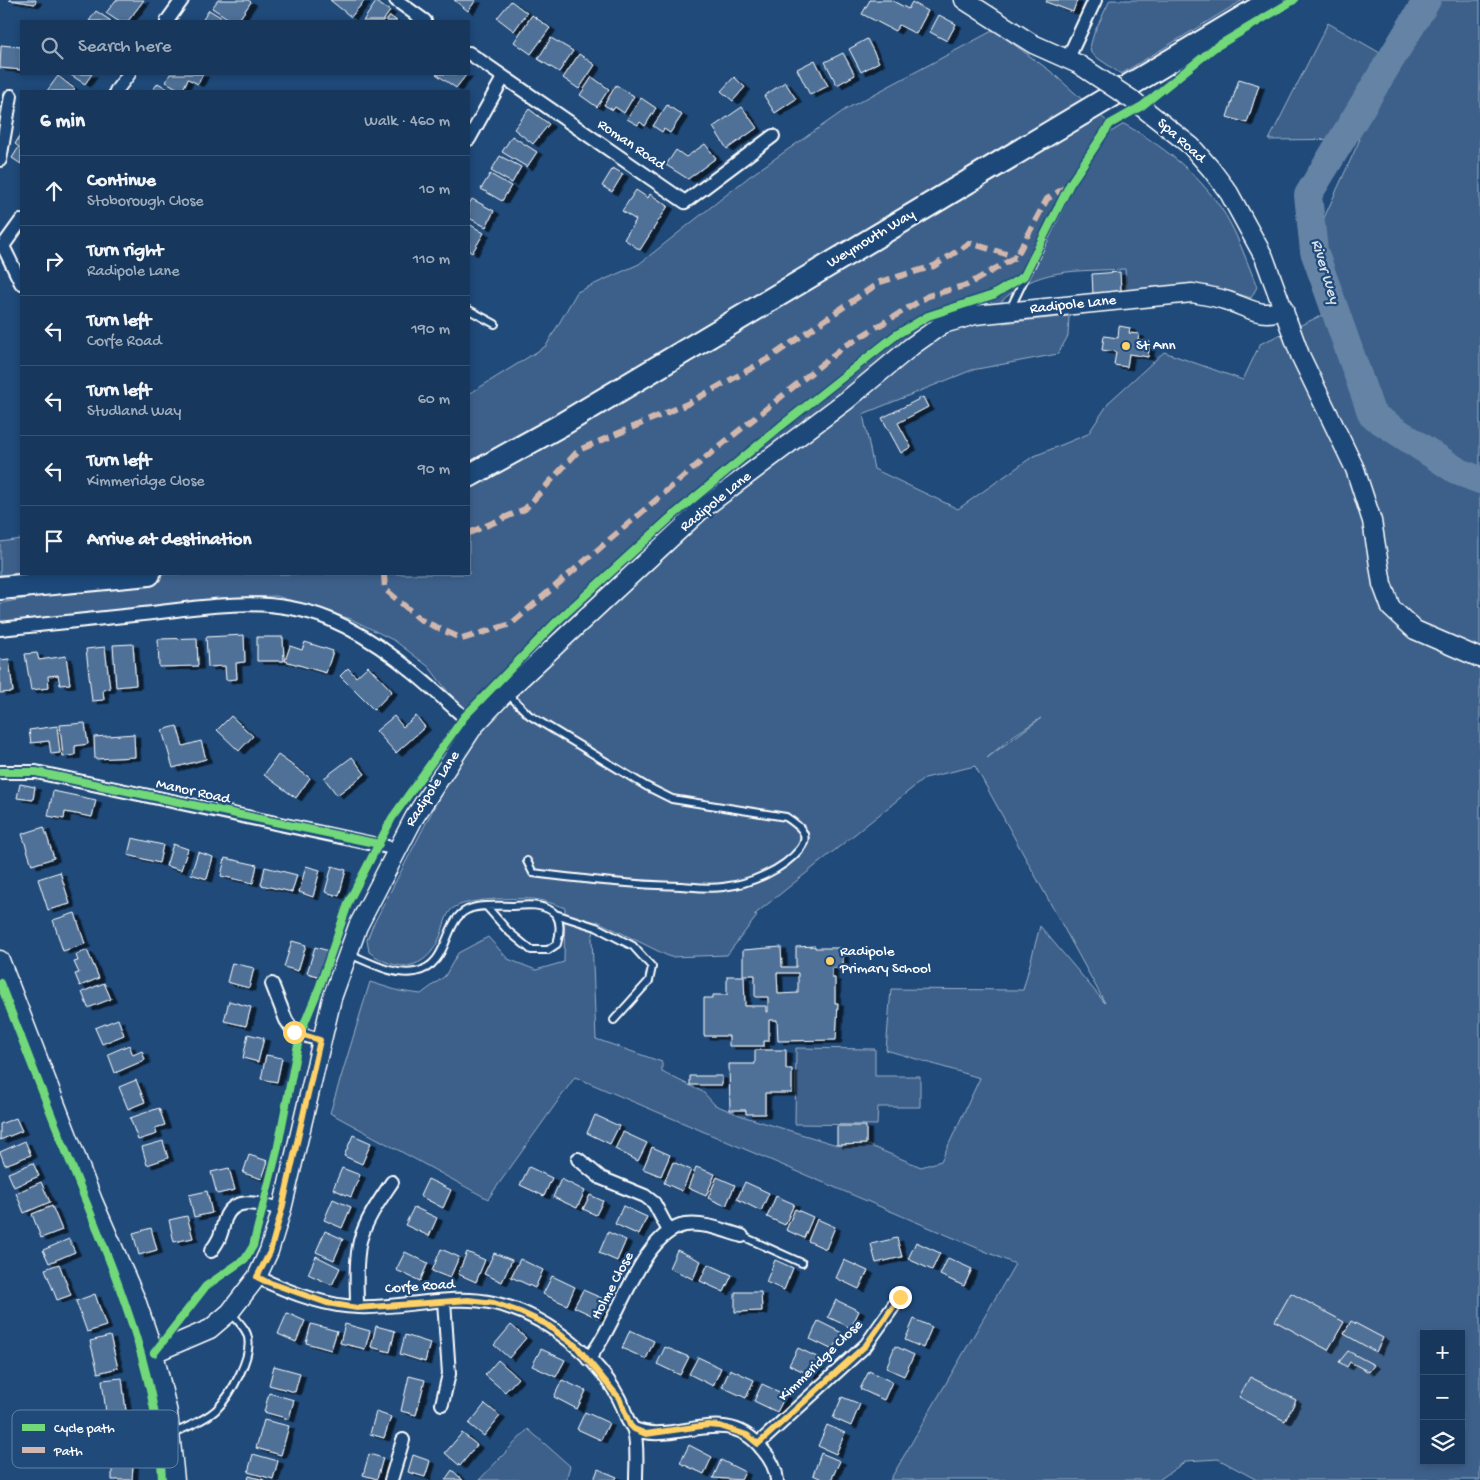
<!DOCTYPE html>
<html lang="en">
<head>
<meta charset="utf-8">
<style>
	body { margin:0; font-family:"Gochi Hand",sans-serif; background:#203f62; color:#f1f3f6 }
	.controls { position:absolute; right:15px; bottom:15px; display:grid; overflow:hidden; border-radius:0px; box-shadow:0 2px 8px #0003 }
	.controls button { width:45px; height:45px; display:grid; place-items:center; padding:0; border:0; border-bottom:1px solid #365272; background:#17385c; color:#f1f3f6; font:25px sans-serif }
	.stop { position:absolute; width:15px; height:15px; margin:-11px; border:4px solid #ffd166; border-radius:50%; background:#fff }
	.stop.end { background:#ffd166; border-color:#fff; box-shadow:0 1px 5px #0008 }
	.list { margin:0; padding:0; list-style:none }
	h2 { display:flex; justify-content:space-between; align-items:center; height:65px; margin:0; padding:0 20px; font-size:21px }
	h2 small { font-size:16px; font-weight:400; color:#9eacbb }
	.list li { display:grid; grid-template-columns:32px 1fr auto; gap:15px; align-items:center; box-sizing:border-box; height:70px; padding:0 20px; border-top:1px solid #365272 }
	.list b { display:block; font-size:19px; white-space:nowrap }
	.list p { margin:0; font-size:16px; white-space:nowrap; color:#9eacbb }
	.list em { font-size:16px; font-style:normal; color:#9eacbb }
	.icon { flex:none; width:28px; height:28px; fill:none; stroke:currentColor; stroke-width:2; stroke-linecap:round; stroke-linejoin:round }
	.map { position:relative; flex:none; width:1480px; height:1480px; overflow:hidden }
	.search { position:absolute; background:#17385c; box-shadow:0 2px 8px #0003; left:20px; top:20px; width:450px; height:55px; display:flex; align-items:center; gap:12px; box-sizing:border-box; padding:0 18px; border-radius:0px; color:#9eacbb; font-size:19px }
	.panel { position:absolute; background:#17385c; box-shadow:0 2px 8px #0003; left:20px; top:90px; width:450px; height:485px; border-radius:0px }
	.map>svg:first-child { display:block }
	.green { fill:#3c618b; stroke:#9eb0c5; fill-rule:evenodd }
	.lines { fill:none; stroke-linecap:round; stroke-linejoin:round }
	.river { stroke:#6583a4; stroke-width:28 }
	.building { fill:#507197; stroke:#fff; fill-rule:evenodd; filter:url(#shadow) }
	.lane-casing { stroke:#fff; stroke-width:10 }
	.street-casing { stroke:#fff; stroke-width:16 }
	.secondary-casing { stroke:#fff; stroke-width:21 }
	.highway-casing { stroke:#fff; stroke-width:26 }
	.lane { stroke:#1f4a7a; stroke-width:6 }
	.street { stroke:#1f4a7a; stroke-width:12 }
	.secondary { stroke:#1f4a7a; stroke-width:18 }
	.highway { stroke:#1f4a7a; stroke-width:22 }
	.secondary-bridge-casing { stroke:#fff; stroke-width:21; stroke-linecap:butt }
	.secondary-bridge { stroke:#1f4a7a; stroke-width:18 }
	.quiet { stroke:#d1b7ad; stroke-width:6; stroke-dasharray:12 6; stroke-linecap:butt }
	.cycleway-casing { stroke:#1f4a7a; stroke-width:11 }
	.cycleway { stroke:#71d979; stroke-width:8 }
	.route { stroke:#ffd166; stroke-width:6 }
	.poi-dot { fill:#ffd166; stroke:#1f4a7a; stroke-width:2 }
	.labels { text-anchor:middle; dominant-baseline:central; stroke-width:4.5; stroke-linejoin:round; paint-order:stroke }
	.street-label { font-size:15px; fill:#fff; stroke:#1f4a7a }
	.poi-label { font-size:15px; fill:#fff; stroke:#1f4a7a; text-anchor:start }
	.water-label { font-size:16px; font-style:italic; fill:#d8e0e8; stroke:#1f4a7a }
	.key { fill:#1f4a7a; stroke:#6280a2; stroke-width:1 }
	.key-label { font-size:14px; fill:#fff }
</style>
</head>
<body>
<div class="map">
<svg width="1480" height="1480" viewBox="0 0 1480 1480">
	<defs>
		<filter id="shadow"><feDropShadow dx="5.5" dy="3" stdDeviation="0" flood-color="#0009"/></filter>
	</defs>
	<rect width="100%" height="100%" fill="#1f4a7a"/>
	<filter id="ink" filterUnits="userSpaceOnUse"><feTurbulence type="fractalNoise" baseFrequency=".02" numOctaves="2"/><feDisplacementMap in="SourceGraphic" scale="10" xChannelSelector="R" yChannelSelector="G"/><feConvolveMatrix kernelMatrix="1 2 1 2 8 2 1 2 1" color-interpolation-filters="sRGB"/></filter>
	<g filter="url(#ink)">
		<!-- green -->
		<path class="green" d="M1110,0h133l-122,74 -25,-17 -5,-4 -1,-6 4,-14z
			M1417,0h63v1480h-223l-39,-21 -32,2 -27,19h-269l125,-216 -440,-187 -87,122 -158,-86 40,-131 29,9 22,3 24,-18 13,-23 30,-16 20,22 28,11 28,-8 1,-54c-11,-4 -22,-8 -33,-9 -18,-1 -66,-1 -80,10 -6,5 -9,20 -12,28 -15,35 -43,36 -71,15l-2,-12 5,-13 82,-158 25,-40 33,-28 -38,25 -45,-59 -34,-26 -44,-22 -75,-23 -54,2 -222,28v-23l63,-11 -3,-18h409v-180l77,-48 31,-54 62,-28 111,-88 96,-67 148,-79 55,40 61,54 -4,11 18,-11c45,25 89,61 111,109 8,17 15,36 22,54l-6,11c-45,-15 -78,-10 -125,-6l-1,-23c-49,3 -90,-3 -126,35l4,19 66,-7 -1,20 -10,18 -86,16 -109,44 11,55 84,40 74,-52 56,-23 22,-33 54,-49 79,28 17,-36 86,-40 -28,-73 42,-92 -91,1 59,-117 54,31zM1041,718l-54,40 26,-22zM975,766l130,237 -65,-77 -17,64 -132,-1 -5,61 94,28 -39,83 -20,6 -55,-23 -29,1 -92,-28 -30,-12 -12,-13 -41,-20v-10l-66,-23 -4,-101 5,-17 73,36 57,-2 30,-39 -3,-1 171,-137zM1424,1334h37v127h-37z
			M21,539v34l-21,2v-33z
			M796,1048l79,1v27h45v31h-42l-1,18 -82,-1z
			M528,1429l42,37 -4,14h-87z"/>
		<g class="lines">
			<!-- river -->
			<path class="river" d="M1427,0l-119,195 6,56 58,164 87,57 21,8"/>
		</g>
		<!-- building -->
		<path class="building" d="M9,0h27l-1,4z
			M116,0h28l-16,21h-10l-12,-8z
			M218,0h30l3,2 -13,19h-6l-20,-13z
			M330,0h35l-14,17z
			M454,0h22l-8,11z
			M870,0h21l17,9 4,-7 16,9 -12,23 -17,-9 -4,6 -33,-17z
			M1047,0h30l-4,12 -27,-10z
			M511,1l16,12 -13,18 -17,-13z
			M376,2l14,9 -7,10h-20z
			M209,10l18,11h-25z
			M96,11l15,10h-22z
			M532,15l18,13 -19,26 -17,-12z
			M939,15l17,9 -9,17 -17,-9z
			M390,16l7,5h-11z
			M551,38l22,13 -14,21 -21,-13z
			M867,39l12,23 -18,10 -12,-23z
			M1,45l20,2v23l-21,-2z
			M843,53l12,22 -18,10 -12,-23z
			M579,54l16,11 -16,24 -16,-11z
			M815,60l13,26 -18,9 -13,-26z
			M69,74h23l-7,10z
			M170,74h33l-5,10 -10,-5 -6,12 -16,-9z
			M436,74h31l-11,14z
			M58,76l17,13 -2,2h-26z
			M592,77l17,12 -12,18 -17,-12z
			M734,77l11,10 -12,14 -12,-10z
			M1239,79l20,6 -12,38 -20,-6z
			M785,82l11,17 -21,14 -11,-17z
			M158,83l13,8h-19z
			M616,85l18,11 -10,17 -9,-6 -2,3 -9,-5z
			M641,98l15,10 -11,18 -5,-4 -2,3 -11,-6z
			M667,105l15,10 -12,18 -6,-4 -2,3 -9,-6z
			M742,107l15,21 -30,21 -14,-22z
			M529,109l20,15 -16,20 -19,-15z
			M21,134v30l-9,-6 7,-11 -4,-3z
			M512,136l25,16 -10,15 -25,-15z
			M705,144l11,14 -28,21 -22,-14 10,-15 10,7z
			M500,156l21,11 -9,16 -21,-12z
			M613,168l10,6 -11,18 -10,-6z
			M490,174l21,12 -9,15 -21,-12z
			M636,190l12,8 2,-4 18,12 -28,44 -16,-11 12,-19 -14,-9z
			M472,199l22,12 -8,16 -17,-9v-14z
			M469,224l15,9 -12,20 -3,-2z
			M1120,272l1,19 -28,3 -1,-20z
			M1119,326l11,2 -1,5 10,1 -1,6 12,2 -2,15 -19,-3 -2,13 -13,-2 2,-13 -14,-2 2,-14 14,2z
			M923,397l5,10 -30,16 13,24 -10,6 -19,-35z
			M244,635l1,27 -9,1 1,16 -11,1 -1,-14 -17,1 -2,-30z
			M257,637h26l1,24h-27z
			M197,638l1,28 -39,1 -1,-28z
			M305,642l28,9 -7,22 -41,-12 5,-15 12,4z
			M133,644l3,41 -20,2 -3,-42z
			M105,647l5,42 -7,1 1,10 -12,1 -6,-52z
			M37,653l2,7 27,-4 4,28 -10,1 -2,-10 -10,1 1,12 -18,2 -6,-36z
			M9,659l4,33 -13,1v-33z
			M368,666l24,25 -18,19 -34,-34 8,-8 8,9z
			M231,716l22,20 -14,15 -22,-21z
			M394,716l9,11 13,-11 9,11 -29,26 -20,-22z
			M85,723l3,21 -13,2v9l-12,2 -3,-32z
			M57,726l3,27 -9,1 -2,-13 -18,2 -2,-13z
			M177,726l6,20 18,-5 5,18 -33,9 -11,-38z
			M134,734l1,23 -40,2 -1,-22z
			M278,755l32,23 -14,20 -32,-23z
			M352,757l13,17 -28,21 -13,-17z
			M20,784l15,3 -2,13 -16,-2z
			M53,791l43,9 -4,17 -27,-5 -1,7 -16,-3z
			M44,827l10,31 -22,7 -10,-31z
			M132,838l31,7 -4,18 -31,-8z
			M173,844l15,5 -7,21 -15,-4z
			M198,852l15,5 -6,22 -16,-5z
			M225,858l32,7 -4,18 -32,-7z
			M306,866l14,4 -7,27 -14,-5z
			M332,866l14,4 -7,26 -14,-4z
			M265,867l32,8 -5,17 -31,-7z
			M60,872l10,32 -22,6 -10,-31z
			M75,913l10,31 -22,7 -10,-31z
			M292,941l14,4 -8,26 -14,-4z
			M815,946v2h28v20h-11v10h3v25h3l-2,37 -58,1 -1,-21h-8v21h-5v5h-35v-10h-25v-38h9v-3h14v-19h17l1,30h21v6h2v-15h-13v-22h-12v-25l38,-3 1,20h14v-20zM777,973h21v20l-20,1z
			M315,947l14,4 -8,26 -14,-4z
			M87,950l12,28 -19,8 -5,-12 4,-1 -5,-11 4,-1 -2,-6z
			M232,963l22,5 -5,20 -22,-6z
			M104,983l7,16 -23,9 -6,-16z
			M229,1001l22,6 -5,19 -22,-5z
			M118,1019l6,16 -22,9 -7,-16z
			M248,1034l16,4 -6,24 -15,-4z
			M129,1045l4,10 9,-4 3,9 -30,13 -7,-19z
			M755,1050h31v19h6v24h-27v21h-19v-4h-16l-1,-46h26z
			M266,1055l16,3 -5,24 -16,-3z
			M690,1076h32v9h-32z
			M136,1080l9,22 -17,7 -9,-22z
			M159,1108l6,17 -10,3 2,6 -19,6 -8,-22z
			M595,1115l24,11 -9,18 -23,-11z
			M16,1118l6,13 -22,9v-16z
			M837,1126h29v18l-29,1z
			M623,1132l24,11 -9,18 -23,-12z
			M353,1135l18,8 -9,21 -18,-8z
			M25,1141l6,14 -26,10 -5,-13z
			M163,1141l5,17 -21,7 -5,-18z
			M652,1147l18,8 -9,21 -18,-7z
			M249,1155l19,6 -6,18 -19,-6z
			M673,1162l18,8 -9,21 -18,-8z
			M33,1163l6,13 -25,11 -6,-14z
			M529,1167l23,11 -8,18 -24,-11z
			M696,1167l19,7 -9,22 -18,-8z
			M229,1168l6,22 -18,4 -6,-22z
			M342,1168l18,7 -9,22 -18,-8z
			M717,1177l18,8 -9,21 -18,-8z
			M428,1179l23,11 -8,18 -23,-12z
			M561,1179l24,12 -8,17 -24,-11z
			M41,1182l9,20 -26,11 -8,-20z
			M745,1182l24,11 -8,18 -24,-12z
			M207,1191l5,22 -18,4 -5,-22z
			M590,1195l13,6 -7,14 -13,-6z
			M776,1196l18,8 -9,21 -18,-8z
			M333,1199l18,8 -9,21 -18,-8z
			M52,1206l10,24 -21,8 -9,-24z
			M623,1206l24,11 -8,18 -24,-11z
			M414,1207l23,11 -8,18 -24,-11z
			M795,1209l18,8 -9,21 -18,-8z
			M187,1216l6,22 -19,4 -5,-22z
			M817,1219l18,8 -9,22 -18,-8z
			M151,1228l6,22 -18,5 -6,-22z
			M325,1231l18,8 -9,21 -18,-8z
			M608,1232l18,8 -9,21 -18,-8z
			M897,1238l5,19 -26,6 -5,-19z
			M69,1239l6,13 -26,11 -6,-13z
			M916,1242l24,11 -8,17 -24,-11z
			M441,1249l18,8 -9,21 -18,-7z
			M677,1250l24,11 -8,18 -24,-11z
			M405,1252l23,11 -8,18 -24,-11z
			M467,1252l18,8 -9,22 -18,-8z
			M494,1253l18,7 -10,22 -18,-8z
			M316,1256l24,12 -8,17 -24,-11z
			M948,1258l24,11 -8,17 -24,-11z
			M520,1259l23,11 -8,18 -24,-11z
			M775,1260l18,8 -9,22 -18,-8z
			M844,1260l24,11 -9,18 -23,-11z
			M59,1264l12,31 -14,5 -12,-31z
			M708,1264l24,11 -8,17 -24,-11z
			M552,1276l23,11 -8,18 -24,-11z
			M583,1290l23,10 -8,18 -24,-11z
			M735,1292h26l1,19 -27,1z
			M1291,1293l53,29 -16,28 -53,-29z
			M95,1294l11,32 -19,6 -11,-31z
			M836,1300l23,11 -8,17 -23,-11z
			M287,1313l18,8 -9,21 -18,-8z
			M914,1319l18,8 -9,21 -18,-8z
			M818,1321l24,12 -9,17 -23,-11z
			M1351,1321l32,17 -7,14 -32,-18z
			M311,1324l26,7 -6,19 -25,-7z
			M345,1324l25,7 -5,18 -25,-6z
			M511,1325l15,13 -17,20 -15,-13z
			M376,1326l19,5 -5,21 -19,-5z
			M630,1330l24,11 -8,18 -24,-11z
			M405,1335l25,8 -5,19 -25,-8z
			M110,1336l8,32 -20,5 -8,-32z
			M895,1346l19,9 -10,21 -18,-8z
			M665,1347l24,10 -9,18 -23,-11z
			M798,1348l23,11 -8,17 -24,-11z
			M541,1349l24,11 -9,17 -24,-11z
			M1348,1351l26,14 -5,7 -19,-10 -3,5 -8,-5z
			M698,1357l23,11 -8,18 -24,-12z
			M498,1360l20,18 -13,14 -20,-17z
			M274,1366l26,7 -5,19 -26,-7z
			M730,1369l24,11 -8,18 -24,-11z
			M869,1371l23,11 -8,18 -24,-11z
			M409,1376l16,4 -9,35 -15,-4z
			M1250,1377l46,23 -11,21 -46,-24z
			M122,1378l4,33 -20,2 -4,-33z
			M562,1380l24,11 -9,18 -23,-12z
			M762,1384l24,11 -9,17 -23,-11z
			M269,1393l25,7 -5,19 -25,-7z
			M842,1397l18,7 -9,22 -18,-8z
			M485,1404l15,12 -16,20 -15,-12z
			M376,1412l15,5 -7,21 -14,-4z
			M585,1412l24,11 -8,17 -24,-11z
			M264,1420l25,6 -8,29 -25,-7z
			M827,1425l18,8 -9,21 -18,-8z
			M462,1433l15,12 -17,21 -15,-13z
			M689,1445l23,12 -8,17 -24,-11z
			M821,1453l19,8 -9,19h-7l-11,-5z
			M253,1454l25,7 -5,18 -25,-7z
			M369,1454l14,4 -6,21 -14,-4z
			M413,1455l17,6 -5,16 -17,-5z
			M721,1460l24,12 -4,8 -28,-2z
			M112,1464l21,1 -1,15h-20z
			M598,1469l19,8 -2,3h-21z
			M452,1470l11,10h-18z
			M249,1476l15,4h-16z"/>
		<g class="lines">
			<!-- lane casing -->
			<g class="lane-casing">
				<path id="lane" d="M1010,309l60,-125
					M469,310l26,14
					M507,693l22,22 117,71 26,13 114,18c12,8 26,17 14,32 -17,21 -50,35 -77,38 -13,2 -29,0 -42,-1 -49,-1 -99,-7 -148,-13l-6,-12
					M555,914l41,13 37,19 19,21 -3,14 -35,39
					M349,954c20,8 44,22 66,18 35,-6 28,-51 52,-62 12,-6 32,-4 45,-4 14,-1 29,-3 41,6 9,7 7,22 4,32l-9,6h-17l-23,-19 -21,-24
					M742,1236l60,27
					M172,1434c14,-7 32,-13 44,-24 14,-14 39,-56 31,-76 -3,-8 -11,-15 -17,-22"/>
			</g>
			<!-- street casing -->
			<g class="street-casing">
				<path id="street" d="M396,0l29,21
					M167,21l15,-21
					M469,53l216,149 88,-66
					M1068,58l27,-58
					M116,91l13,-17
					M469,139l34,-61
					M0,160l11,-64
					M3,246l18,37
					M3,246l18,-25
					M0,629c48,-5 95,-10 143,-15 64,-7 124,-20 186,5 57,24 100,67 145,107
					M0,772h36l361,77
					M272,984l14,36 8,12 26,8
					M578,1159l23,19 44,18 9,7 15,28
					M211,1251c10,-13 10,-18 14,-32 9,-25 38,-14 57,-10
					M257,1277c31,15 66,29 101,30 45,2 92,-14 136,-4 55,13 116,61 133,115 1,5 6,8 7,13 4,14 2,34 2,49
					M357,1307c0,-21 -2,-45 3,-66 6,-22 20,-41 32,-59
					M588,1359c30,-33 52,-126 97,-134 18,-3 40,6 57,11
					M442,1404l7,-30 -5,-73
					M634,1429c41,17 91,-27 128,20 8,9 14,19 15,31
					M758,1444l108,-99 34,-48
					M391,1480l12,-40"/>
			</g>
			<!-- secondary casing -->
			<g class="secondary-casing">
				<path id="secondary" d="M964,0l69,44 45,20
					M1134,101l57,45 20,23 18,24 35,64 36,98 55,114 17,52 10,63 9,24 24,22 65,28
					M0,960l93,241 43,99 18,53 14,60 7,67
					M154,1353l56,-24 20,-17 27,-35 12,-26 13,-42 50,-211 26,-72 56,-108 60,-92 32,-34 195,-182 146,-110 65,-54 31,-22 32,-9 217,-22c12,2 24,4 36,8 21,7 34,18 56,8"/>
			</g>
			<!-- highway casing -->
			<g class="highway-casing">
				<path id="highway" d="M469,476l92,-51 711,-425
					M0,588l149,-14"/>
			</g>
			<!-- lane -->
			<use href="#lane" class="lane"/>
			<!-- street -->
			<use href="#street" class="street"/>
			<!-- secondary -->
			<use href="#secondary" class="secondary"/>
			<!-- highway -->
			<use href="#highway" class="highway"/>
			<!-- secondary-bridge casing -->
			<g class="secondary-bridge-casing">
				<path id="secondary-bridge" d="M1078,64l56,37"/>
			</g>
			<!-- secondary-bridge -->
			<use href="#secondary-bridge" class="secondary-bridge"/>
			<!-- quiet -->
			<path class="quiet" d="M469,533l56,-24 54,-59 108,-46 81,-45 112,-77 54,-16 36,-23 46,14
				M384,574l1,15 36,31 41,19 49,-15 200,-171 131,-105 86,-52 39,-11 49,-28 31,-58 19,-12"/>
			<!-- cycleway casing -->
			<g class="cycleway-casing">
				<path id="cycleway" d="M0,772h36l343,72
					M0,983c24,62 48,124 73,186 40,101 85,201 89,311
					M154,1353l52,-67 39,-27 8,-13 24,-95 23,-117 19,-46 30,-87 43,-83 72,-101 90,-93 116,-106 111,-92 115,-91 32,-19 65,-21 31,-19 46,-92 40,-60 32,-18 72,-58 80,-48"/>
			</g>
			<!-- cycleway -->
			<use href="#cycleway" class="cycleway"/>
		</g>
	</g>
	<g class="lines" filter="url(#ink)">
		<!-- route -->
		<path class="route" d="M294,1032l26,8 -38,169 -12,43 -13,25 8,4 62,22 30,5 111,-8 26,3 26,9 26,12 31,23 42,51 11,27 4,4 12,5 62,-9 12,1 27,9 11,9 108,-99 34,-48"/>
	</g>
	<!-- markers -->
	<g class="poi-dot">
		<circle cx="1126" cy="346" r="5"/>
		<circle cx="830" cy="961" r="5"/>
	</g>
	<g class="labels">
		<!-- street labels -->
		<g class="street-label">
			<text transform="translate(1181 141) rotate(42)">Spa Road</text>
			<text transform="translate(631 145) rotate(34)">Roman Road</text>
			<text transform="translate(871 239) rotate(-31)">Weymouth Way</text>
			<text transform="translate(1073 305) rotate(-6)">Radipole Lane</text>
			<text transform="translate(716 502) rotate(-39)">Radipole Lane</text>
			<text transform="translate(433 789) rotate(-57)">Radipole Lane</text>
			<text transform="translate(193 792) rotate(12)">Manor Road</text>
			<text transform="translate(613 1286) rotate(-62)">Holme Close</text>
			<text transform="translate(420 1287) rotate(-4)">Corfe Road</text>
			<text transform="translate(821 1361) rotate(-44)">Kimmeridge Close</text>
		</g>
		<!-- poi labels -->
		<g class="poi-label">
			<text x="1136" y="346">St Ann</text>
			<text x="840" y="952">Radipole<tspan x="840" dy="17">Primary School</tspan></text>
		</g>
		<!-- water labels -->
		<g class="water-label">
			<text transform="translate(1324 272) rotate(73)">River Wey</text>
		</g>
	</g>
	<!-- legend -->
	<rect x="12" y="1410" width="166" height="58" rx="8" class="key"/>
	<rect x="22" y="1424" width="23" height="7" fill="#71d979"/>
	<rect x="22" y="1447" width="23" height="6" fill="#d1b7ad"/>
	<g class="key-label">
		<text x="54" y="1432">Cycle path</text>
		<text x="54" y="1455">Path</text>
	</g>
</svg>
<div class="controls">
<button>+</button>
<button>−</button>
<button><svg class="icon" aria-label="layers" viewBox="0 0 24 24"><path d="M12 4l9 5-9 5-9-5zM3 14l9 5 9-5"/></svg></button>
</div>
<div class="stop" style="left:294px;top:1032px"></div>
<div class="stop end" style="left:900px;top:1297px"></div>
<div class="search"><svg class="icon" aria-label="search" viewBox="0 0 24 24"><circle cx="10" cy="10" r="6"/><path d="M15 15l6 6"/></svg>Search here</div>
<section class="panel">
<h2>6 min<small>Walk · 460 m</small></h2>
<ul class="list">
<li><svg class="icon" aria-label="ahead" viewBox="0 0 24 24"><path d="M12 20V5M6 11l6-6 6 6"/></svg><div><b>Continue</b><p>Stoborough Close</p></div><em>10 m</em></li>
<li><svg class="icon" aria-label="right" viewBox="0 0 24 24"><path d="M7 20v-9h11M14 6l5 5-5 5"/></svg><div><b>Turn right</b><p>Radipole Lane</p></div><em>110 m</em></li>
<li><svg class="icon" aria-label="left" viewBox="0 0 24 24"><path d="M17 20v-9H6M10 6l-5 5 5 5"/></svg><div><b>Turn left</b><p>Corfe Road</p></div><em>190 m</em></li>
<li><svg class="icon" aria-label="left" viewBox="0 0 24 24"><path d="M17 20v-9H6M10 6l-5 5 5 5"/></svg><div><b>Turn left</b><p>Studland Way</p></div><em>60 m</em></li>
<li><svg class="icon" aria-label="left" viewBox="0 0 24 24"><path d="M17 20v-9H6M10 6l-5 5 5 5"/></svg><div><b>Turn left</b><p>Kimmeridge Close</p></div><em>90 m</em></li>
<li><svg class="icon" aria-label="arrive" viewBox="0 0 24 24"><path d="M6 21V4h12l-3 4 3 4H6"/></svg><div><b>Arrive at destination</b></div></li>
</ul>
</section>
</div>
</body>
</html>
